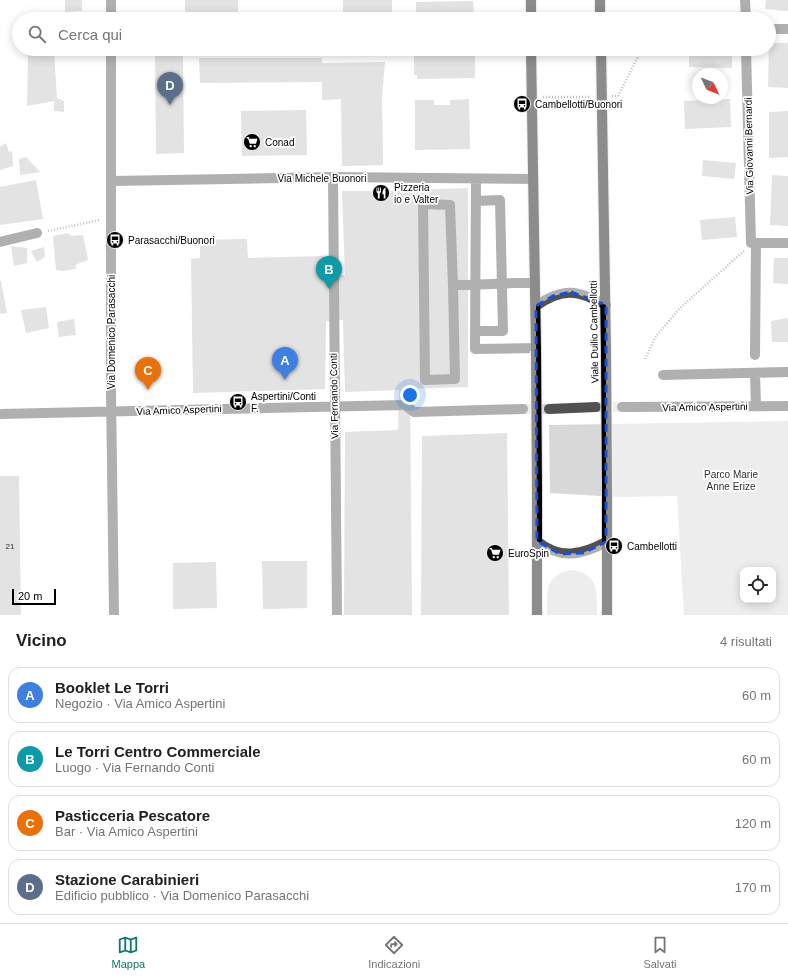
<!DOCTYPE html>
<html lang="it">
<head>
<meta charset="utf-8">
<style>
	body { margin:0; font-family:Arial,sans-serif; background:#f2f2f2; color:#202124 }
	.controls { position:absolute; right:12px; bottom:12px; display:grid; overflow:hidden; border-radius:8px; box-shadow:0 2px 10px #0003 }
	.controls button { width:36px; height:36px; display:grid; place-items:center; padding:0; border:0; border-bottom:1px solid #e0e0e0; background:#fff; color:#202124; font:20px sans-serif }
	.compass { position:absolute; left:692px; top:68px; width:36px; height:36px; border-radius:50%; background:#fff; box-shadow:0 2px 10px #0003; rotate:133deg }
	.scale { position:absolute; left:12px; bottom:10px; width:44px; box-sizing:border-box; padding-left:4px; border:2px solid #000; border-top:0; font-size:11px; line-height:14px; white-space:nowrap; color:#000; -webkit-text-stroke:3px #fff; paint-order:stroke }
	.you { position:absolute; left:410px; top:395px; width:14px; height:14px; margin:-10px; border:3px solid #fff; border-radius:50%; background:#1a73e8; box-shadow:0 0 0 6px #1a73e833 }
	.badge { display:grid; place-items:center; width:26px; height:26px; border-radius:50%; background:#0f766e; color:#fff; font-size:13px; font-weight:700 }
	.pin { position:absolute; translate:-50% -33px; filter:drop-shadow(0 1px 2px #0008) }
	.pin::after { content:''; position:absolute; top:21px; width:14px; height:12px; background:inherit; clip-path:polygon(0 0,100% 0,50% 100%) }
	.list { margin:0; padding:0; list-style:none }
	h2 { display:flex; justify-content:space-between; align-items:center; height:52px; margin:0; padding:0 16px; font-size:17px }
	h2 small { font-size:13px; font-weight:400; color:#757577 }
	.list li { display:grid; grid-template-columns:26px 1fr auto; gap:12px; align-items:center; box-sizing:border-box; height:56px; margin:0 8px 8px; padding:0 8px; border:1px solid #e0e0e0; border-radius:12px }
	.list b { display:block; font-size:15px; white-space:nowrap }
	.list p { margin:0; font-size:13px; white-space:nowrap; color:#757577 }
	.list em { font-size:13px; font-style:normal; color:#757577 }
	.icon { flex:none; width:22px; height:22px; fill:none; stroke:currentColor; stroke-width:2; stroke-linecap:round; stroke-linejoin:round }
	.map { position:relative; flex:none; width:788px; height:615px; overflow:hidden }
	.search { position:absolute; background:#fff; box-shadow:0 2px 10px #0003; left:12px; right:12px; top:12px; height:44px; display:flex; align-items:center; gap:10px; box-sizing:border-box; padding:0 14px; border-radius:22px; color:#757577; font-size:15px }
	.sheet { height:308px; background:#fff }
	nav { display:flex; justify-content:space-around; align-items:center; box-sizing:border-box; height:56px; border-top:1px solid #e0e0e0; background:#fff; font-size:11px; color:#757577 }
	nav a { display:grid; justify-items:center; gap:2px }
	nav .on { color:#0f766e }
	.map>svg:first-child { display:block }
	.green { fill:#d8d8d8; fill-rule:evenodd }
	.building { fill:#c0c0c0 }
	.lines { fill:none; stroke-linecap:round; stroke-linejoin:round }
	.minor-tunnel { stroke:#d9d9d9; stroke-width:10; stroke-dasharray:10 5; stroke-linecap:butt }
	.major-casing { stroke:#dbdbdb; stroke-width:12 }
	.path { stroke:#737373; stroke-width:2.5; stroke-dasharray:1 2; stroke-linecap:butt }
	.minor { stroke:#515151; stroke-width:10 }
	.major { stroke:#000; stroke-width:10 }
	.major-bridge-casing { stroke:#dbdbdb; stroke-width:12; stroke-linecap:butt }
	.minor-bridge { stroke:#515151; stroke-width:10 }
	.major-bridge { stroke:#000; stroke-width:10 }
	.marked { fill:none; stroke:#1d4ed8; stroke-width:3; stroke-dasharray:8 5; stroke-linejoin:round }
	.labels { text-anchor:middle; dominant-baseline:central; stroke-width:3.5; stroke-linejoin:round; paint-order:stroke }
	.number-label { font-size:8px; fill:#303030 }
	.poi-label { font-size:10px; fill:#000; stroke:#fff; text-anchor:start }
	.street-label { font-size:10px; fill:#000; stroke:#fff }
	.park-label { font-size:10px; fill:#2f2f2f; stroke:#fff }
</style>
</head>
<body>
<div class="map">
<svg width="788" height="615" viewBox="0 0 788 615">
	<rect width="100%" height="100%" fill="#fff"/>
	<!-- green -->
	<path class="green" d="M788,421v194h-104l-7,-119 -60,1 -67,-4 -1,-68zM743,570h30v30h-30z
		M573,570c27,5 24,23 24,45h-50c0,-23 -3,-41 26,-45z"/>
	<!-- building -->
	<path class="building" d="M65,0h17v11l-17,1z
		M185,0h53v19h-53z
		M343,0h49v19h-49z
		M766,0h22v11l-23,-2z
		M473,1l1,18h-58v-17z
		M769,43h19v45l-20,-1z
		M689,49h43v19l-43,-1z
		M28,52h26l3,46 7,3v11l-10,-1v-10l-27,5z
		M414,52h61v26l-58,1v-4h-3z
		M155,56h28l1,97 -28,1z
		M199,58h123v5l63,-1 -3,36 1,67 -41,1 -1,-67 -19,1v-18l-122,1z
		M469,99l1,50 -55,1v-50h19v5h16v-5z
		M730,99l1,28 -46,2 -1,-28z
		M306,110l1,45 -65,1 -1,-45z
		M788,111v46l-19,1v-46z
		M6,143l3,9 3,-1 1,15 -13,4v-23z
		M26,157l14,15 -20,3 -1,-16z
		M703,160l33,3 -2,16 -32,-3z
		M772,175l16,1v50l-18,-1z
		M36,180l7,39 -43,6v-38z
		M468,188v199l-58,2 2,226h-68l1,-183 53,-2 1,-40 -54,2 -2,-72 -17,1 -1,68 -132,4 -2,-134 9,-1v-18l47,-1 1,19 76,-2 1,19h20l-3,-84h42z
		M735,217l2,20 -35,3 -2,-20z
		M68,233l3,3 12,-1 5,25 -13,5 1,4 -14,2 -6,-1 -3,-34z
		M11,246l16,2v15l-13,3z
		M44,247l1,10 -8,5 -6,-11z
		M774,258h14v26l-15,-1z
		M0,281h1l6,32 -7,1z
		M46,307l3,21 -23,5 -5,-23z
		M788,318v24h-16l-1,-21z
		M74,319l2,16 -17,2 -2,-15z
		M507,433l2,182h-88l1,-179z
		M0,476h19l2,139h-21z
		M262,561h45v47l-44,1z
		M216,562l1,46 -44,1v-46z"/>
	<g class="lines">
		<!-- minor-tunnel -->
		<path class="minor-tunnel" d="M598,407h24
			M523,409h26"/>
		<!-- major casing -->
		<g class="major-casing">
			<path id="major" d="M531,0v19
				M600,0v19
				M531,49l5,302
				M601,49l5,302
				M607,491v124
				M537,615v-121"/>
		</g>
		<!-- path -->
		<path class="path" d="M612,96h6l24,-47
			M543,97h47
			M48,231l52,-11
			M645,359l11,-23 24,-28 64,-57"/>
		<!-- minor -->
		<path class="minor" d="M111,0v19
			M745,0l1,19
			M769,29h19
			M111,49v343l3,223
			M746,49l5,194h37
			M333,177l4,438
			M476,179l-1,170 61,-1
			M112,181l221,-4 200,2
			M0,242l37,-9
			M514,283h21
			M453,285l2,94 -30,1 -2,-176 27,1 3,80h14
			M536,306c27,-19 42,-16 70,-1
			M475,331h28l-3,-131 -24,1
			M755,355l1,-112
			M755,373l1,33
			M663,375l125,-3
			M622,407l166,-1
			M549,409l47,-2
			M0,414l405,-9 9,7 109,-3
			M537,541c23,19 45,14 69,1"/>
		<!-- major -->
		<use href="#major" class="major"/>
		<!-- major-bridge casing -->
		<g class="major-bridge-casing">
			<path id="major-bridge" d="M536,351l1,143
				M606,351l1,140"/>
		</g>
		<!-- minor-bridge -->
		<path class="minor-bridge" d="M467,285l47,-2"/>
		<!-- major-bridge -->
		<use href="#major-bridge" class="major-bridge"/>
	</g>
	<!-- marked area -->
	<path d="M0 0H788V615H0ZM571,292l35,13v237l-23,11 -23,1 -23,-13 -1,-235 17,-10z" fill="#fff" fill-opacity=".55" fill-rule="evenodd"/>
	<path class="marked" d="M571,292l35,13v237l-23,11 -23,1 -23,-13 -1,-235 17,-10z"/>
	<!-- icons -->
	<defs>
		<g id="bus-disc" transform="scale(0.9)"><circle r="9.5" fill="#000" stroke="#fff"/><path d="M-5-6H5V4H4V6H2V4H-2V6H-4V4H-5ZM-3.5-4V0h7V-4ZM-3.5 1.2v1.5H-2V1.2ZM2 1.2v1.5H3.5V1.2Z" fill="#fff"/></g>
		<g id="supermarket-disc" transform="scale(0.9)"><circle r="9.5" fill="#000" stroke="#fff"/><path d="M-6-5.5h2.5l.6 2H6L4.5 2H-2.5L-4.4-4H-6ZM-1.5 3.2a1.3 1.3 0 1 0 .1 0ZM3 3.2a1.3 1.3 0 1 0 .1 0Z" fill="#fff"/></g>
		<g id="restaurant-disc" transform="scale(0.9)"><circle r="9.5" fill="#000" stroke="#fff"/><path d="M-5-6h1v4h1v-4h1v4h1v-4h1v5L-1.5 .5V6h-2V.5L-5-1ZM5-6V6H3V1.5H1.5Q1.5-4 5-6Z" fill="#fff"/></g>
	</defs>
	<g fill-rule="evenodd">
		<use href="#bus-disc" x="522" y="104"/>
		<use href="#supermarket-disc" x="252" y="142"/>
		<use href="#restaurant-disc" x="381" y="193"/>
		<use href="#bus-disc" x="115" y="240"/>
		<use href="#bus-disc" x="238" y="402"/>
		<use href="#bus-disc" x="614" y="546"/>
		<use href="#supermarket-disc" x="495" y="553"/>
	</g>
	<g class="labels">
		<!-- number labels -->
		<g class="number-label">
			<text x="10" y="546">21</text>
		</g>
		<!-- poi labels -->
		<g class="poi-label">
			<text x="535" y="104">Cambellotti/Buonori</text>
			<text x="265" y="142">Conad</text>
			<text x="394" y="187">Pizzeria<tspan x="394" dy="12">io e Valter</tspan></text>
			<text x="128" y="240">Parasacchi/Buonori</text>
			<text x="251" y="396">Aspertini/Conti<tspan x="251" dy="12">F.</tspan></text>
			<text x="627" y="546">Cambellotti</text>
			<text x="508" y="553">EuroSpin</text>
		</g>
		<!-- street labels -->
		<g class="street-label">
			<text transform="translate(749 146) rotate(-91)">Via Giovanni Bernardi</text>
			<text x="322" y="178">Via Michele Buonori</text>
			<text transform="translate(111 332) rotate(-90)">Via Domenico Parasacchi</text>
			<text transform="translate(594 332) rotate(-91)">Viale Duilio Cambellotti</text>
			<text transform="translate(334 396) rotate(-91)">Via Fernando Conti</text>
			<text transform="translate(705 407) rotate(-1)">Via Amico Aspertini</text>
			<text transform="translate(179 410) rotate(-2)">Via Amico Aspertini</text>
		</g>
		<!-- park labels -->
		<g class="park-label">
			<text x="731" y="474">Parco Marie<tspan x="731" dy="12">Anne Erize</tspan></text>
		</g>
	</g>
</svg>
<div class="controls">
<button><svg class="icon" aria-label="locate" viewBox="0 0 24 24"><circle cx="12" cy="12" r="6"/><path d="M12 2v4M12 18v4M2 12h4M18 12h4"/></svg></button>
</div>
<svg class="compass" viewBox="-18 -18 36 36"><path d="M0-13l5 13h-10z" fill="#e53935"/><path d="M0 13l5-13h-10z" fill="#757577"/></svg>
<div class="scale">20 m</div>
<div class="you"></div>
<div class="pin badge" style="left:285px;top:380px;background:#3f7fe0">A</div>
<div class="pin badge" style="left:329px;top:289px;background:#0f9aa8">B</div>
<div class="pin badge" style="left:148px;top:390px;background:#e8710a">C</div>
<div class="pin badge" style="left:170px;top:105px;background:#5c6f8a">D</div>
<div class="search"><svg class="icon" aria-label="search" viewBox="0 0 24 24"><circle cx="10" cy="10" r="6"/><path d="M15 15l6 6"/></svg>Cerca qui</div>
</div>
<section class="sheet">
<h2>Vicino<small>4 risultati</small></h2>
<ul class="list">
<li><span class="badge" style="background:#3f7fe0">A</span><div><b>Booklet Le Torri</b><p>Negozio · Via Amico Aspertini</p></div><em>60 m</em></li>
<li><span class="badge" style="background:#0f9aa8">B</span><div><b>Le Torri Centro Commerciale</b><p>Luogo · Via Fernando Conti</p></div><em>60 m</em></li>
<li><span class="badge" style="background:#e8710a">C</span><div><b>Pasticceria Pescatore</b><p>Bar · Via Amico Aspertini</p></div><em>120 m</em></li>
<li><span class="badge" style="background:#5c6f8a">D</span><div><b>Stazione Carabinieri</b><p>Edificio pubblico · Via Domenico Parasacchi</p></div><em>170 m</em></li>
</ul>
</section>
<nav>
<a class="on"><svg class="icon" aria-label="map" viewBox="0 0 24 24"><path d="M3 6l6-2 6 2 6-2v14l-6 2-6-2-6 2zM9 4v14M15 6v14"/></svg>Mappa</a>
<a><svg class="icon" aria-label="directions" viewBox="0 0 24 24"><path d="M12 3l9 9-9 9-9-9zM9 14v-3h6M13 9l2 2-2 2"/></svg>Indicazioni</a>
<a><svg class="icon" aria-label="saved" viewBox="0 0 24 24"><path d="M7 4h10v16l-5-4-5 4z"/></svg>Salvati</a>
</nav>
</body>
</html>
